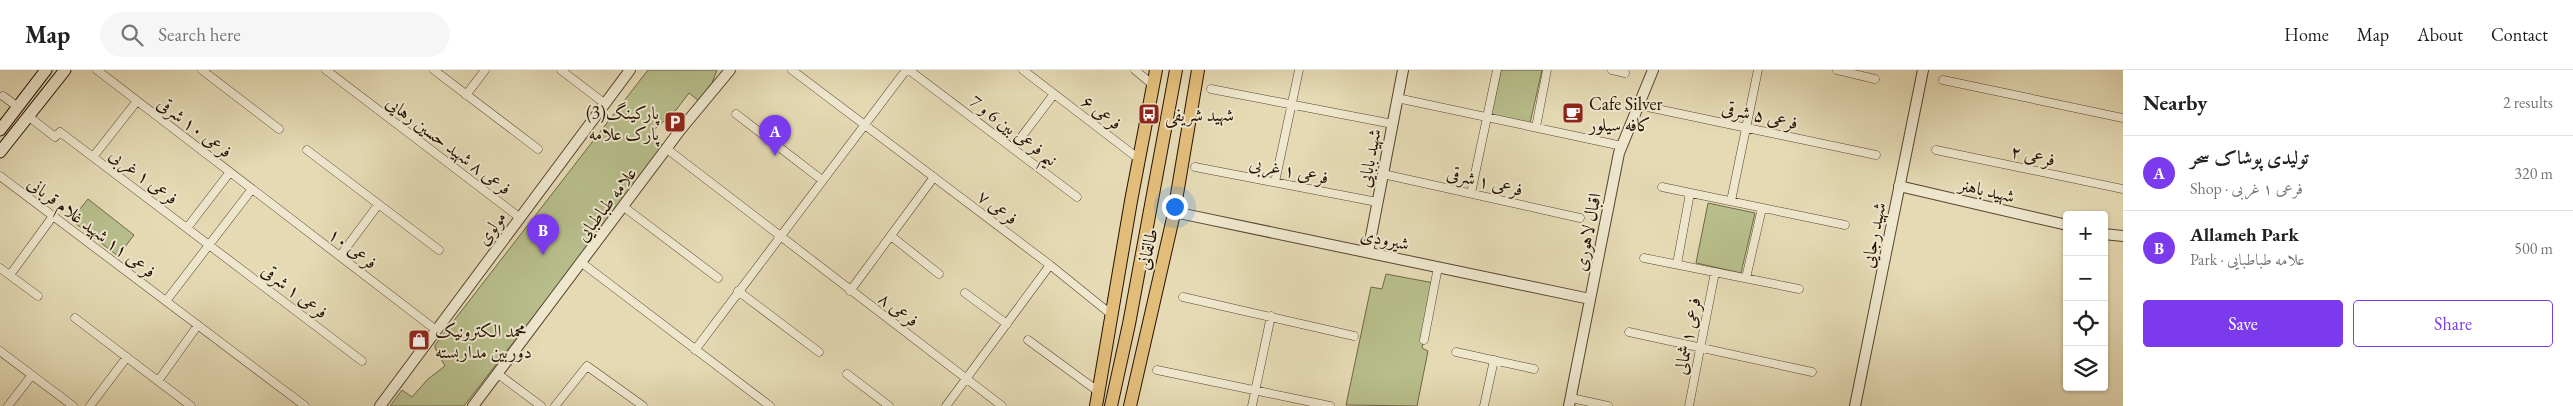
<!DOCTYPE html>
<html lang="en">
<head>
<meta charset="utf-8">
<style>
	body { margin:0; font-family:"EB Garamond",Amiri,serif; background:#f6f6f6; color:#222 }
	.controls { position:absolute; right:15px; bottom:15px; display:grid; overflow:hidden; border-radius:5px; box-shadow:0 1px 4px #0004 }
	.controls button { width:45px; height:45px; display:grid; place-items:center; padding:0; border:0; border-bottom:1px solid #e0e0e0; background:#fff; color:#222; font:25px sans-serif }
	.you { position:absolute; left:1174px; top:136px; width:18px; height:18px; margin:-12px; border:4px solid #fff; border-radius:50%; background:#1a73e8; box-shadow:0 0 0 8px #1a73e833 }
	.badge { display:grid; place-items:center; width:32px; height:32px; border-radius:50%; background:#7c3aed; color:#fff; font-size:16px; font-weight:700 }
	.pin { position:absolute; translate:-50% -41px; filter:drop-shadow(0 1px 2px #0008) }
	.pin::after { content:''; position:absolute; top:26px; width:18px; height:15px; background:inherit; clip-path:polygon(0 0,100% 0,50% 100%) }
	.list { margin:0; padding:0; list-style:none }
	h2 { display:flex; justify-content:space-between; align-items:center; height:65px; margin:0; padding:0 20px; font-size:21px }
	h2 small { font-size:16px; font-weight:400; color:#767676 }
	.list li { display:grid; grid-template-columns:32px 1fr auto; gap:15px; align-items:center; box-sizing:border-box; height:75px; padding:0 20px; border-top:1px solid #e0e0e0 }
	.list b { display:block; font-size:19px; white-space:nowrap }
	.list p { margin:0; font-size:16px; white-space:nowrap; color:#767676 }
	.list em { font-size:16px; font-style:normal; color:#767676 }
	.actions { display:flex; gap:10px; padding:15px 20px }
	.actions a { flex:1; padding:11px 0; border:1px solid #7c3aed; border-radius:5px; text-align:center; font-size:18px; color:#7c3aed }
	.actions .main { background:#7c3aed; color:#fff }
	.icon { flex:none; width:28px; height:28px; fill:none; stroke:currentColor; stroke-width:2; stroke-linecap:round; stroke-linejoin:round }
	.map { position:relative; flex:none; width:2123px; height:336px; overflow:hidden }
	header { display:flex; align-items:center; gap:30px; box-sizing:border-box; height:70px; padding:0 25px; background:#fff; border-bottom:1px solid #e0e0e0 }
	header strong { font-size:24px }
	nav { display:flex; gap:28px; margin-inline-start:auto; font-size:18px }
	.search { width:350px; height:45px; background:#f6f6f6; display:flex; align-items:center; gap:12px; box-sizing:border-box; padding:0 18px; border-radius:28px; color:#767676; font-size:19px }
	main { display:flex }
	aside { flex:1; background:#fff }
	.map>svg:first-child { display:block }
	.green { fill:#b7be8b; stroke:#6f6846 }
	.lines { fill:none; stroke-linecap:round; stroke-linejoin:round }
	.minor-casing { stroke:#56442d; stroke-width:9 }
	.tertiary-casing { stroke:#56442d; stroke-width:12 }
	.secondary-casing { stroke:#271200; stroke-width:13 }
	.primary-casing { stroke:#271200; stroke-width:14 }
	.minor { stroke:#eee7ce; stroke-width:8 }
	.tertiary { stroke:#eee7ce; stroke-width:10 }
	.secondary { stroke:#eee7ce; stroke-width:11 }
	.primary { stroke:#e2bd7a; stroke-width:12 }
	.labels { text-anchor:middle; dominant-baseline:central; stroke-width:4; stroke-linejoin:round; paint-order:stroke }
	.poi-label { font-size:18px; fill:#271200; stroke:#eee7ce; text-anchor:start }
	.street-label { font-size:18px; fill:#271200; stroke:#eee7ce }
</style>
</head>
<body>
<header>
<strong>Map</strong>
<div class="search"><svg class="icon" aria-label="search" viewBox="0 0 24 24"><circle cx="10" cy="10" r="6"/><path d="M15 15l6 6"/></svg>Search here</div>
<nav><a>Home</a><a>Map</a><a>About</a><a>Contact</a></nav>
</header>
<main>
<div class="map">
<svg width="2123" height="336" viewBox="0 0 2123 336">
	<rect width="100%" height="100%" fill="#e5dab4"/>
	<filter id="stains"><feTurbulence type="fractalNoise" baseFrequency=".004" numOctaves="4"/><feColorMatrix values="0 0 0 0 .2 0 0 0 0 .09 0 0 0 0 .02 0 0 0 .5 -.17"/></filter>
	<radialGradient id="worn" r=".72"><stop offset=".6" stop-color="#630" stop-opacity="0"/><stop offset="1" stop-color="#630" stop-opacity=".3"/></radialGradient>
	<!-- green -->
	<path class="green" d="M648,0h69l-5,13 -13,18 -10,-8 -13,17 -22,20 8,16 -64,87 -134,173h-74l12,-16 10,7 16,-18 17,-13 -10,-18v-3z
		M1501,0h41l-12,53 -39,-8z
		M88,129l46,36 -16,21 -47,-36z
		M1708,133l47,10 -14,60 -45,-10z
		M1386,204l48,9 -12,65 6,3 -11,55 -71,-1 25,-118 11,2z"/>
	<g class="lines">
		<!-- minor casing -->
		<g class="minor-casing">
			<path id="minor" d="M97,0l339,260
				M202,0l77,59
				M326,0l193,147
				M434,0l104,79
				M561,0l43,33
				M792,0l258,195 62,50
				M909,0l168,127
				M1023,0l116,89
				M1135,0l18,15
				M1612,0l13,3
				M1837,0l38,9
				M1943,10l180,38
				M1211,19l182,35
				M466,25l19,-25
				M3,26l15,11
				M1397,28l225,48
				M1638,35l238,50
				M736,44l86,66
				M28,46l27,21 5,-5 302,229
				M1536,57l11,-57
				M1013,78l41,-54
				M667,79l335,257
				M307,80l132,100
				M1936,80l187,39
				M93,87l44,-56
				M1195,97l182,35
				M1383,104l197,44
				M0,106l305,230
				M1275,112l24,-112
				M1662,117l183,38
				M1471,123l26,-123
				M1731,131l27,-131
				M624,137l94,71
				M187,158l43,-56
				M891,166l48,38
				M340,186l38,-51
				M1644,188l155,31
				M582,193l188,143
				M1677,194l13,-71
				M0,198l38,28
				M10,205l43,-59
				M1746,208l16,-70
				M738,221l81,61
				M850,221l84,-114
				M965,223l42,31
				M1183,227l171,39
				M166,231l86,-112
				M75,248l116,88
				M1629,262l183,40
				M1028,270l71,52
				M1424,270l14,-73
				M695,280l211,-280
				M0,281l73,55
				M1456,282l78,17
				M1157,300l173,36
				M498,304l43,32
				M847,304l42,32
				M158,311l40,-56
				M1571,328l37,8
				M8,336l24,-31
				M90,336l37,-49
				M555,336l32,-40 56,40
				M946,336l104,-141
				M1252,336l19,-90
				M1484,336l10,-46
				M1689,336l26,-134"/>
		</g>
		<!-- tertiary casing -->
		<g class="tertiary-casing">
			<path id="tertiary" d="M1899,116l168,39
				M1174,142l416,87
				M2104,164l19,2
				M1368,182l35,-182
				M380,336l250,-336
				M473,336l208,-277 49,-59
				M1569,336l50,-253 34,-83
				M1855,336l68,-336"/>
		</g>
		<!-- secondary casing -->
		<g class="secondary-casing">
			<path id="secondary" d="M0,60l46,-60
				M0,82l65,-82"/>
		</g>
		<!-- primary casing -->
		<g class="primary-casing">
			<path id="primary" d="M1096,336l35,-205 25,-131
				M1111,336l18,-82 47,-254
				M1130,336l43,-188 25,-148"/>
		</g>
		<!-- minor -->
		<use href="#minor" class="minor"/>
		<!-- tertiary -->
		<use href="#tertiary" class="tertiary"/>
		<!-- secondary -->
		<use href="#secondary" class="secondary"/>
		<!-- primary -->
		<use href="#primary" class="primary"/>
	</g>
	<!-- icons -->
	<defs>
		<g id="cafe-square" transform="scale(1.125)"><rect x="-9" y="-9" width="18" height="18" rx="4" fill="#8f2418" stroke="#eee7ce"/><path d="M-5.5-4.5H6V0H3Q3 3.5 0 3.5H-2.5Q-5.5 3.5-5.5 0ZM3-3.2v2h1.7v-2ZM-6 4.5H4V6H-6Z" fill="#fff"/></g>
		<g id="bus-square" transform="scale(1.125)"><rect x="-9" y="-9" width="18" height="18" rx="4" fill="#8f2418" stroke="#eee7ce"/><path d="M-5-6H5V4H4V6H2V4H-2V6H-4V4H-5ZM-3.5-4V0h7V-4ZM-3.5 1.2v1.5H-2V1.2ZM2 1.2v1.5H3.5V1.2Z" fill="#fff"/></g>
		<g id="parking-square" transform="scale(1.125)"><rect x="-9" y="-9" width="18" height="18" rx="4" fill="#8f2418" stroke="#eee7ce"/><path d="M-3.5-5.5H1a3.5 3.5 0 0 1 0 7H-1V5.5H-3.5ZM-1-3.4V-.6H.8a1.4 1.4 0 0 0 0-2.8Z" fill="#fff"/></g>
		<g id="shop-square" transform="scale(1.125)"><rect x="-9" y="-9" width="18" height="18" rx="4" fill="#8f2418" stroke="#eee7ce"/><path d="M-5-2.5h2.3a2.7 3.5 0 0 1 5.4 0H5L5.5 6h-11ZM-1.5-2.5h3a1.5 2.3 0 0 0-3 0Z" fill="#fff"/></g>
	</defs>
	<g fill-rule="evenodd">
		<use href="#cafe-square" x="1573" y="43"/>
		<use href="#bus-square" x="1149" y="44"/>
		<use href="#parking-square" x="675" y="52"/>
		<use href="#shop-square" x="419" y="270"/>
	</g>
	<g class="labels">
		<!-- poi labels -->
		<g class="poi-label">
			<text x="1589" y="33">Cafe Silver<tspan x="1589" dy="21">کافه سیلور</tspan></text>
			<text x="659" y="42" text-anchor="end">پارکینگ(3)<tspan x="659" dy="21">پارک علامه</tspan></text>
			<text x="1165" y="44">شهید شریفی</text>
			<text x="435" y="260">محمد الکترونیک<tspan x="435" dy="21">دوربین مداربسته</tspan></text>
		</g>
		<!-- street labels -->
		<g class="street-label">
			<text transform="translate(1102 42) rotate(37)">فرعی ۶</text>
			<text transform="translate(1760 45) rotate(12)">فرعی ۵ شرقی</text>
			<text transform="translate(195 57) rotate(37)">فرعی ۱۰ شرقی</text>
			<text transform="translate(1014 60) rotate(37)">نیم فرعی بین 6 و 7</text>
			<text transform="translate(449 75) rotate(37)">فرعی ۸ شهید حسین رهایی</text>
			<text transform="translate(2033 85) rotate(12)">فرعی ۲</text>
			<text transform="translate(1369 88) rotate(-79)">شهید بابایی</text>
			<text transform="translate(1289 100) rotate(11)">فرعی ۱ غربی</text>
			<text transform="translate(144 106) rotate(37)">فرعی ۱ غربی</text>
			<text transform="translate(1485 111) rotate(13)">فرعی ۱ شرقی</text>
			<text transform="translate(1987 120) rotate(13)">شهید باهنر</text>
			<text transform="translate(606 134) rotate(-53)">علامه طباطبایی</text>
			<text transform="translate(998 137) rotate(37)">فرعی ۷</text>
			<text transform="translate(92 157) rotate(37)">فرعی ۱۱ شهید غلام قربانی</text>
			<text transform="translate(491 158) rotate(-54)">مولوی</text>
			<text transform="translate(1587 162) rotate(-79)">اقبال لاهوری</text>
			<text transform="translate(1873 165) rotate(-79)">شهید رجایی</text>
			<text transform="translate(1385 169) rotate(12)">شیرودی</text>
			<text transform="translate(353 178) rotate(37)">فرعی ۱۰</text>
			<text transform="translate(1147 179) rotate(-77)">طالقانی</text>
			<text transform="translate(295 221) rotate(37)">فرعی ۱ شرقی</text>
			<text transform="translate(899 239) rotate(37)">فرعی ۸</text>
			<text transform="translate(1687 266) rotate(-79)">فرعی ۱ شمالی</text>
		</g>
	</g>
	<rect width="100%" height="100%" filter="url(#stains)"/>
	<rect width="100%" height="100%" fill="url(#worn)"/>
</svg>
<div class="controls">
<button>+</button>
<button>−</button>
<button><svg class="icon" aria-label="locate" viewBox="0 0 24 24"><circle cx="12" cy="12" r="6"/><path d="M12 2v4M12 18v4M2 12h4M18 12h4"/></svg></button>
<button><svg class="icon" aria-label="layers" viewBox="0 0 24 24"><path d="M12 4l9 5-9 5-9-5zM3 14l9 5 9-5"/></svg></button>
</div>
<div class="you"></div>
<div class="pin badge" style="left:775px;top:86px">A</div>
<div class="pin badge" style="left:543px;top:185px">B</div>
</div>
<aside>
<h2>Nearby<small>2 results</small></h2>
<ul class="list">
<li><span class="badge">A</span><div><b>تولیدی پوشاک سحر</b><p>Shop · فرعی ۱ غربی</p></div><em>320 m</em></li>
<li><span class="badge">B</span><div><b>Allameh Park</b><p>Park · علامه طباطبایی</p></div><em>500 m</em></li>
</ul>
<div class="actions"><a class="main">Save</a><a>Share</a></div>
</aside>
</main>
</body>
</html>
